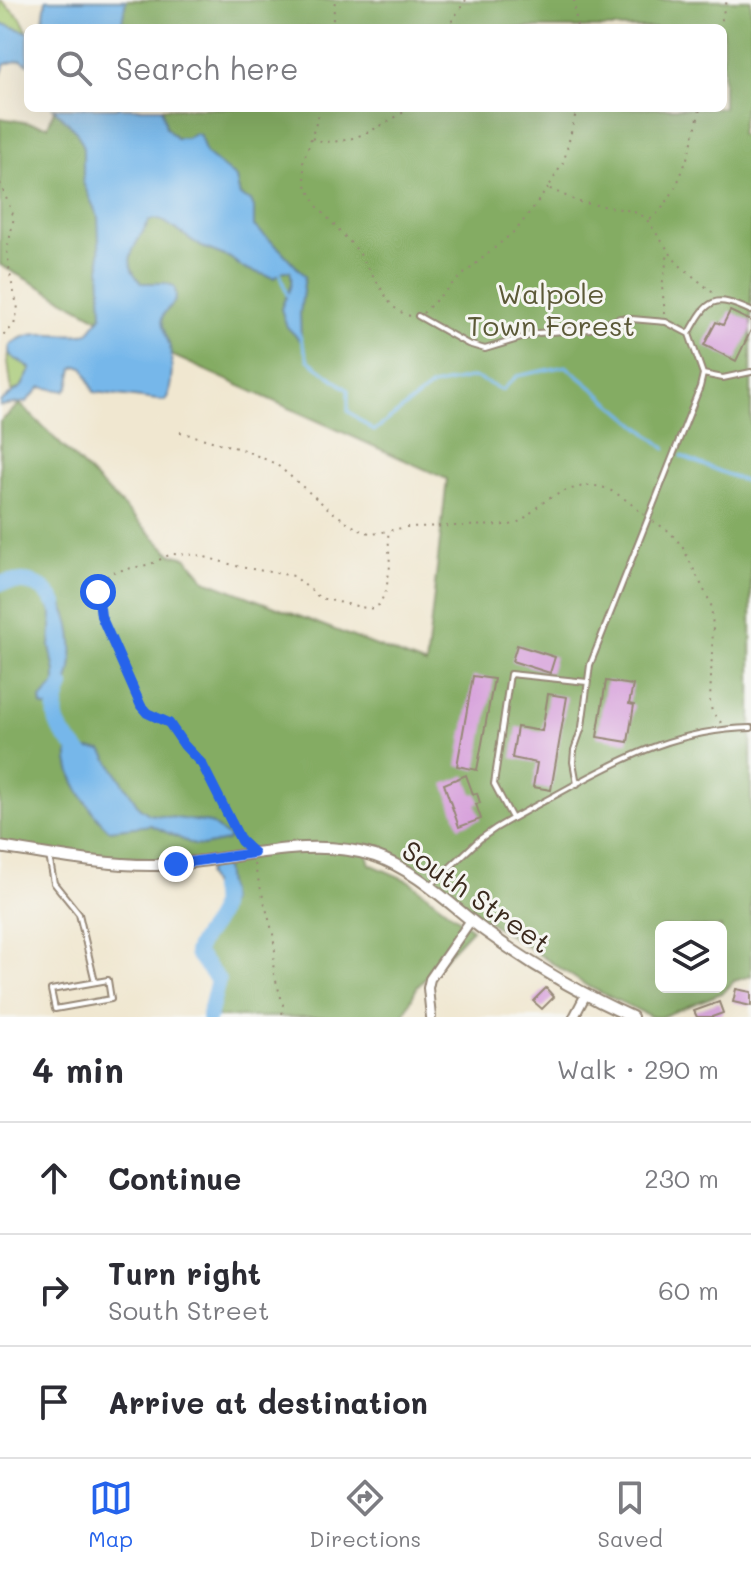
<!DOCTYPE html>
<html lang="en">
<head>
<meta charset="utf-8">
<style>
	body { margin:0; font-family:Mali,sans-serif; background:#f2f2f3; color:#2b2b33 }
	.controls { position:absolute; right:24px; bottom:24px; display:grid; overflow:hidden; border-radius:12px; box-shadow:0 8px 32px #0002 }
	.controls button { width:72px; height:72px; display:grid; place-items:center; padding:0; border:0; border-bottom:2px solid #e1e1e2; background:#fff; color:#2b2b33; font:40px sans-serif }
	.stop { position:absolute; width:24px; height:24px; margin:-18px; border:6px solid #2563eb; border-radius:50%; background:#fff }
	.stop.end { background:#2563eb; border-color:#fff; box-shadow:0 2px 8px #0008 }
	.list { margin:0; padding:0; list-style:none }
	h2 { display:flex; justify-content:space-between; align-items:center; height:104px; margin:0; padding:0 32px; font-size:34px }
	h2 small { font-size:26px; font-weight:400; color:#7c7c81 }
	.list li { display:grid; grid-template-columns:52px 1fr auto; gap:24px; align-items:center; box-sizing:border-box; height:112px; padding:0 32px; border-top:2px solid #e1e1e2 }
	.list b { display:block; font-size:30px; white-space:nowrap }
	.list p { margin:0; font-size:26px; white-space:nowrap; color:#7c7c81 }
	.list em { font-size:26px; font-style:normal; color:#7c7c81 }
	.icon { flex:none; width:44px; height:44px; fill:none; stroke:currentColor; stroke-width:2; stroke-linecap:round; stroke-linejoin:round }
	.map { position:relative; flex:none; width:751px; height:1017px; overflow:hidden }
	.search { position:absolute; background:#fff; box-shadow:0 8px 32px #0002; left:24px; right:24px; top:24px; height:88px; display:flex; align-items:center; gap:20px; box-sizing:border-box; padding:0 28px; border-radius:12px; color:#7c7c81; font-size:30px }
	.sheet { height:440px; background:#fff }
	nav { display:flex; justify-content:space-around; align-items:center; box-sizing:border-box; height:112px; border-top:2px solid #e1e1e2; background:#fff; font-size:22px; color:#7c7c81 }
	nav a { display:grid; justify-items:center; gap:4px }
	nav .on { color:#2563eb }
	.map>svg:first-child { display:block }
	.green { fill:#a5c871; stroke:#707948; stroke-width:2 }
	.forest { fill:#84ac63; stroke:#606b40; stroke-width:2; fill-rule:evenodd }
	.water { fill:#76b7ea; stroke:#587084; stroke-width:2 }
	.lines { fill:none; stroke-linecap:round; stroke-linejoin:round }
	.stream { stroke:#76b7ea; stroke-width:3 }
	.river { stroke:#76b7ea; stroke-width:16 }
	.building { fill:#d7a0db }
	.service-casing { stroke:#968877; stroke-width:8 }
	.minor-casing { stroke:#968877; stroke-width:12 }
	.tertiary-casing { stroke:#968877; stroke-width:14 }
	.path { stroke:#968877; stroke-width:2; stroke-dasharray:2 6; stroke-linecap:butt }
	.service { stroke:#fff; stroke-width:4 }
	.minor { stroke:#fff; stroke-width:8 }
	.tertiary { stroke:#fff; stroke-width:10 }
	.route { stroke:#2563eb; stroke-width:10 }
	.labels { text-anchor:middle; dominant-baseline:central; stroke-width:6; stroke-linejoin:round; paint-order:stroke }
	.park-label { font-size:28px; fill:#5b5937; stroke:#f6f6f2 }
	.street-label { font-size:28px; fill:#3b2a1e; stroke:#f6f6f2 }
</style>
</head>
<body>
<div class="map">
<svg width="751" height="1017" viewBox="0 0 751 1017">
	<rect width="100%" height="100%" fill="#f6f6f2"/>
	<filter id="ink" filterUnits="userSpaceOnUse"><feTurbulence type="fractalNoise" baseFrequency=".0125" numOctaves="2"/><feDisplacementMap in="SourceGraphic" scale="16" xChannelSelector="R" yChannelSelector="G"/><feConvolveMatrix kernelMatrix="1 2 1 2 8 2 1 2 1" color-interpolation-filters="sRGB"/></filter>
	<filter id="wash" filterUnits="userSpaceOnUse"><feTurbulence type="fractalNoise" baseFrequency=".006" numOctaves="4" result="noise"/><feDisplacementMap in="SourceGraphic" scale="32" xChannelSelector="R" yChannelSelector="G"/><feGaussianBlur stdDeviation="1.8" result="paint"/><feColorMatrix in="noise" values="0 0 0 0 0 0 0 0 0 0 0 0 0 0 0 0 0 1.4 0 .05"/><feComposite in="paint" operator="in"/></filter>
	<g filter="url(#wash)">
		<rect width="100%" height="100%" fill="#f0e7d0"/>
		<!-- green -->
		<path class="green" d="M0,0l20,17 8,15 -28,-3z
			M25,336l1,27 5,5 -9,18 -10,6 -4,-30 2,-17z"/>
		<!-- forest -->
		<path class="forest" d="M99,0h652v74l-11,60 11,5v837l-17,5 -10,11 -63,25h-9l-65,-31 -110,-72 -68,-50 -44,-16 5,16 39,17 63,48 -55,58 -14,30h-194l9,-37 -22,-27c3,-12 12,-18 18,-28 10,-22 1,-43 -2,-66l-52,6 -160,-18v-425l20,-18 151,150 16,4 18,22 221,85 21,-186 -309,-139 -138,-75v-147l48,8 7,-18h668v-80h-636zM661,927h60v60h-60z"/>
		<!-- water -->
		<path class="water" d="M46,0h80l-5,28h-79z
			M0,23l28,9v32l-7,-4 -16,4 -5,14z
			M53,108h109l4,20 10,10h10l9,-5 5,2 6,19 30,24 4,18 11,5 3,7v18l26,23 25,27 -5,38 1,27 -14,-14 -6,-18c4,-14 14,-23 9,-38h-6l-10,7 -31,-10 -13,-10 -28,-11 -39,-26 -9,-2 -5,2c-11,23 -32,39 -7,62h23l9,3c8,22 -10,18 -12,33 0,9 5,18 7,25 4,14 4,47 -4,57l-71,-9 -10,-24 -6,-2 -5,2 -4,18 -4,5 -24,-4 -15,15 -26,4v-4l22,-16 9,-17c-7,-8 -17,-8 -22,-16l1,-8c24,-20 51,-6 78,-12l14,-18 -4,-98 -15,-34v-38l-7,-14z
			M42,589c37,4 42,105 5,119l-5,-2 -1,-7 14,-15v-12l-5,-26 2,-31z
			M78,744l8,5 16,1 37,57 10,7 61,9 20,15 -3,3 -24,5 -9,-1 -43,-20 -42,5c-18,-17 -44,-54 -41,-79z
			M216,866l9,1 4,36 -5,5h-9l-1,-18 -7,-15 2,-7z"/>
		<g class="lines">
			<!-- stream -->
			<path class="stream" d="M280,272l7,23
				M299,333l9,27 40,30v21l26,20 58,-45 42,-9 28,13 15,-14 49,-10 100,83
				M681,456l70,28"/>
			<!-- river -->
			<path class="river" d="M0,583c25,-3 40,-3 55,20
				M62,686c-17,39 1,47 26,75
				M209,1017l9,-37 -22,-27c6,-25 31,-30 23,-65"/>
		</g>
		<g id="blocks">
			<!-- building -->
			<path class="building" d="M730,311l21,10v9l-15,31 -32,-16 12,-23 7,3z
				M517,645l38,12 -5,16 -38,-12z
				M473,676l21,3 -17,91 -20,-4z
				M606,681l27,4 -4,19 5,1 -6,37 -31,-5z
				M548,694l19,3 -16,93 -18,-3 4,-24 -25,-5 5,-31 25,4z
				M466,775l7,19 4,-1 3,10 -4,1 5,15 -22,8 -15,-43z
				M546,988l8,9 -12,12 -9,-8z
				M736,989l15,3v14l-18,-4z
				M719,1002l4,11 -11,4h-15l-3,-6z"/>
		</g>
	</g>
	<g filter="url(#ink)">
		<use href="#blocks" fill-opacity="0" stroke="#968877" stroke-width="2"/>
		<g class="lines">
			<!-- service casing -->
			<g class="service-casing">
				<path id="service" d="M418,316l50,28 17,5 53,-16 52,-4 30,-11 46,4 23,12 14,40 -3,13 -110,278 -8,62 -8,23 -1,12 4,22
					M689,334c19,-36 25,-40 62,-23
					M703,374l20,4 28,-6
					M512,818l-18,-34 16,-110 77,8
					M49,856l5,27 25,31 16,68
					M431,885l49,-46 16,-11c25,-15 51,-28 76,-42 61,-33 108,-56 179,-58
					M108,980l3,19 -56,10 -4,-19z"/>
			</g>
			<!-- minor casing -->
			<g class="minor-casing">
				<path id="minor" d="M431,1017l-3,-29 2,-9 41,-59
					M574,1017l11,-21"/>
			</g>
			<!-- tertiary casing -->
			<g class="tertiary-casing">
				<path id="tertiary" d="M0,847c50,8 107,19 157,18 71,-2 148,-31 218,-9 42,14 75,49 110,75 47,34 94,62 147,86"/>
			</g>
			<!-- path -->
			<path class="path" d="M574,0l3,28
				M332,28l3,-28
				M447,28l19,-28
				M720,28l6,-28
				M321,108l-18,55 3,22 11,21 41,45 32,52 8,8 12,5
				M577,108l-13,53 -16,27 31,14 53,9 13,6 32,46 40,33
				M312,138c30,14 73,-14 98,-30
				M0,183l14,34 -7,34 4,29 7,29 -4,16 -14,14
				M650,219c28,-17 44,-80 50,-111
				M423,313l28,-28 66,-56 31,-41
				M665,314l-3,-28 6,-33
				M180,432l64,18 32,14 55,47 28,19 14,4 33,-7 104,-2c15,-4 20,-13 31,-21 13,-10 38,-20 54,-18 17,1 37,18 49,29
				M653,521l16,10 13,15 29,58 2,23 -3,75 2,10 11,13
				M246,846l-5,-5 -39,-77 -18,-19 -15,-22 -22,-10 -6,-7 -40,-90 -3,-24 6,-13 9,-7 38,-8 20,-10 27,1 42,12 54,9 26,22 50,11 9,-4 7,-14 4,-25 -2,-35
				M254,864l19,70 2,17 -2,20 10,33 -1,13"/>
			<!-- service -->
			<use href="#service" class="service"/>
			<!-- minor -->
			<use href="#minor" class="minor"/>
			<!-- tertiary -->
			<use href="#tertiary" class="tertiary"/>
		</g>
	</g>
	<g class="lines" filter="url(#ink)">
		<!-- route -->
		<path class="route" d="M98,592l3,24 40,90 6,7 22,10 15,22 18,19 39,77 13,12 -78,11"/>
	</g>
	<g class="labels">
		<!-- park labels -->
		<g class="park-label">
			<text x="551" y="293">Walpole<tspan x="551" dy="32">Town Forest</tspan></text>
		</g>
		<!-- street labels -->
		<g class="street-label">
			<text transform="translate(477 896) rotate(35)">South Street</text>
		</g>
	</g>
</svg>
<div class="controls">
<button><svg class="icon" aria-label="layers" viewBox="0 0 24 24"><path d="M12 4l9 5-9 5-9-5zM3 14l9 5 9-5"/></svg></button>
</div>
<div class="stop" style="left:98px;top:592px"></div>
<div class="stop end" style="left:176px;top:864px"></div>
<div class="search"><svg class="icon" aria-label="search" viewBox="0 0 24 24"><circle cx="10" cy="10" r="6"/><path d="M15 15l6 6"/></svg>Search here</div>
</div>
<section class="sheet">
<h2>4 min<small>Walk · 290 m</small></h2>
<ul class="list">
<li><svg class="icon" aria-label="ahead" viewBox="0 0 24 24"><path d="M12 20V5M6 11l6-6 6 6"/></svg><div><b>Continue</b></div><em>230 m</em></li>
<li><svg class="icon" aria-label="right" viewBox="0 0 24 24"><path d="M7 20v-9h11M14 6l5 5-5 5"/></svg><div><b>Turn right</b><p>South Street</p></div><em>60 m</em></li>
<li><svg class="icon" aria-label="arrive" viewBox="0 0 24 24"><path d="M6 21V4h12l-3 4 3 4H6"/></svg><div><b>Arrive at destination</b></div></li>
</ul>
</section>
<nav>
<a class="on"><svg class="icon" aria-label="map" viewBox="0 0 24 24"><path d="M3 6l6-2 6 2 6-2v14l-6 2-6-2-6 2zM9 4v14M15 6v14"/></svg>Map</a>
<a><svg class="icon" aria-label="directions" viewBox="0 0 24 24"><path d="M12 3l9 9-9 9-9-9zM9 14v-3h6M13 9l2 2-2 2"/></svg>Directions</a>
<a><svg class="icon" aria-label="saved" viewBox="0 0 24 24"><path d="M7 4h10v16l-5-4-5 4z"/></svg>Saved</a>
</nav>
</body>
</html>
